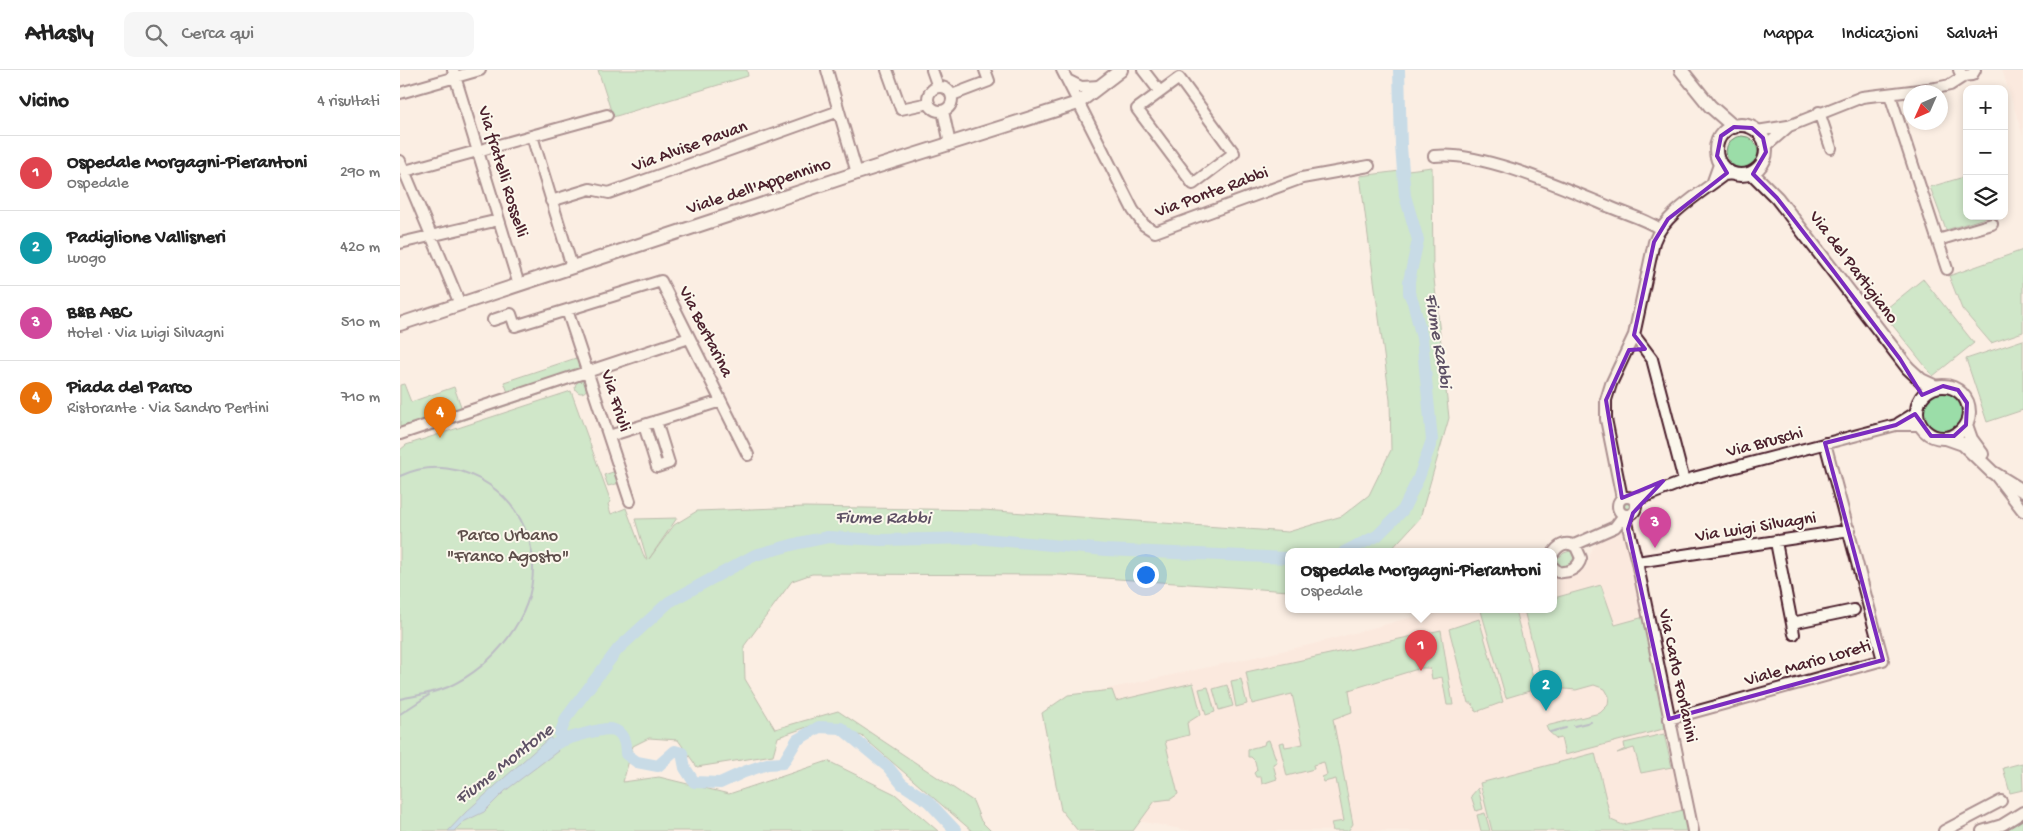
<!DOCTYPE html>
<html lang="it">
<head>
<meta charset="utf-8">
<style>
	body { margin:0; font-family:"Gochi Hand",sans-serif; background:#f6f6f6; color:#222 }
	.controls { position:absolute; right:15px; top:15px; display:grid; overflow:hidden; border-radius:10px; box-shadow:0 2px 8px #0003 }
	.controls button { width:45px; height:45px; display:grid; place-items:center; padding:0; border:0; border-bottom:1px solid #e0e0e0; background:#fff; color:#222; font:25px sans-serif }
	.compass { position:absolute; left:1503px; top:15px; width:45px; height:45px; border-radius:50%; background:#fff; box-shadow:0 2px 8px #0003; rotate:225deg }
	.you { position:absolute; left:745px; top:504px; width:18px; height:18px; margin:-12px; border:4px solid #fff; border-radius:50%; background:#1a73e8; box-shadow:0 0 0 8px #1a73e833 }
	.badge { display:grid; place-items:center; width:32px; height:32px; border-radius:50%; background:#2563eb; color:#fff; font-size:16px; font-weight:700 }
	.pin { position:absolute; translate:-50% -41px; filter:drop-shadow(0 1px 2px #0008) }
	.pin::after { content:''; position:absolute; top:26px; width:18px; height:15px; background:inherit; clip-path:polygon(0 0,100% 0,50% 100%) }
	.popup { position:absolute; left:885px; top:478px; width:272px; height:65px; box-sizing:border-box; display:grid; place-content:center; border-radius:10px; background:#fff; filter:drop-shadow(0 1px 4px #0005); font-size:16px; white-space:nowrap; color:#767676 }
	.popup b { font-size:19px; color:#222 }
	.popup::after { content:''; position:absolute; left:50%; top:100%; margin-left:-10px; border:10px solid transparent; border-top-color:#fff }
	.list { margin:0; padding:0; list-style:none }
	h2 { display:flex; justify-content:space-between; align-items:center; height:65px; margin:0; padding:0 20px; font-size:21px }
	h2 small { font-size:16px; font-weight:400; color:#767676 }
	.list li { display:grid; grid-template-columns:32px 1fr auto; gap:15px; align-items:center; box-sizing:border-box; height:75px; padding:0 20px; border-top:1px solid #e0e0e0 }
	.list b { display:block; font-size:19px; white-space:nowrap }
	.list p { margin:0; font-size:16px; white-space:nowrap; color:#767676 }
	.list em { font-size:16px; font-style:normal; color:#767676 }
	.icon { flex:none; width:28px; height:28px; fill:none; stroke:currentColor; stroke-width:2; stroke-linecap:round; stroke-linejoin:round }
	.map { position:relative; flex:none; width:1623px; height:761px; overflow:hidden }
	header { display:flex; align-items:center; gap:30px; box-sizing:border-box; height:70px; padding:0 25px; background:#fff; border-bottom:1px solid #e0e0e0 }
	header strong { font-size:24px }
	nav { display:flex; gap:28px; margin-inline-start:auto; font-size:18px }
	.search { width:350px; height:45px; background:#f6f6f6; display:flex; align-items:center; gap:12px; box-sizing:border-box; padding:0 18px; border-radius:10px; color:#767676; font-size:19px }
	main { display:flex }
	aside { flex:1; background:#fff }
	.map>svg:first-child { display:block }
	.built { fill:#fbe3d8 }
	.green { fill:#9bdda8; stroke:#727e6a }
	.water { fill:#8ac3e9; stroke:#70819d }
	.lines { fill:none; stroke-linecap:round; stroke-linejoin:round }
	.stream { stroke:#70819d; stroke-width:2 }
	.river { stroke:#8ac3e9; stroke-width:12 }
	.minor-casing { stroke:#4a1f2b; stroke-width:14 }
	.major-casing { stroke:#4a1f2b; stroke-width:16 }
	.minor { stroke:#fbf7ec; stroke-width:10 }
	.major { stroke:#fbf7ec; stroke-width:12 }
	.marked { fill:none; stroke:#7b2cbf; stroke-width:4; stroke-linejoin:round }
	.labels { text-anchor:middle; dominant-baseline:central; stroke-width:4; stroke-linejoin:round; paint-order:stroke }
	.street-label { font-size:18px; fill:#4a1f2b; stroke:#fbf7ec }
	.park-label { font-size:18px; fill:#5e4e4a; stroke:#fbf7ec }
	.water-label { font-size:19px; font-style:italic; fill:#5d5064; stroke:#fbf7ec }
</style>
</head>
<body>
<header>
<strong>Atlasly</strong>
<div class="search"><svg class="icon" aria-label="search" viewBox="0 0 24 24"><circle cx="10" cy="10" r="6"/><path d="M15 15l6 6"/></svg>Cerca qui</div>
<nav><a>Mappa</a><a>Indicazioni</a><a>Salvati</a></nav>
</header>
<main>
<aside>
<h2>Vicino<small>4 risultati</small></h2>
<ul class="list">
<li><span class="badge" style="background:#e0444e">1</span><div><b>Ospedale Morgagni-Pierantoni</b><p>Ospedale</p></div><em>290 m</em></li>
<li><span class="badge" style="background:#0f9aa8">2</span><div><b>Padiglione Vallisneri</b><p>Luogo</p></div><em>420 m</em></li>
<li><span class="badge" style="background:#d1479c">3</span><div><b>B&amp;B ABC</b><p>Hotel · Via Luigi Silvagni</p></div><em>510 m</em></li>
<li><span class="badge" style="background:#e8710a">4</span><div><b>Piada del Parco</b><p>Ristorante · Via Sandro Pertini</p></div><em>710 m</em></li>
</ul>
</aside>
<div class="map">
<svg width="1623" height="761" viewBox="0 0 1623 761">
	<rect width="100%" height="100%" fill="#fbeee3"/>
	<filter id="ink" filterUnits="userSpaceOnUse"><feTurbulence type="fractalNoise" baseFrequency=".02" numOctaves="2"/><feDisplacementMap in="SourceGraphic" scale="10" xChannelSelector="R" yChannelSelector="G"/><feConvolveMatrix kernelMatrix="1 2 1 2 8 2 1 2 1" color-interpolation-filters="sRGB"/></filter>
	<g filter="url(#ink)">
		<!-- built -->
		<path class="built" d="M1602,0h21v66z
			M1221,449l67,312h-498l-68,-13 -43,-123 234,-51 125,-34h116v-33l32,-9 7,-22z"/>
		<!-- green -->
		<path class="green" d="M198,0h149l1,6 -135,41z
			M1326 82a16 16 0 1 1 32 0a16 16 0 1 1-32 0Z
			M1032,97l1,102 16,149 -29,100 -31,34h-101v39l-227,-16 -249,-1 -20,7 -48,65 1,33 30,50 63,-18 135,90 8,20 10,10h-19l-110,-95 -49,-11 -35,12 -5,18 -76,12 -19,-27 -29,-2 -16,8 -10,36 36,-5 70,17 99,-33 67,33 43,37h-538v-381l6,-5 165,-54 40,111 -3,2 3,10 15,-6 19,51h2l-12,-40 42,-1 -28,41 25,-34 23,-14 108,-4 178,3 305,22 54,-16 27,-21 22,-45 -1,-50 -30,-224z
			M1567,106v40h24l-45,14 -16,-43z
			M1623,180v82l-32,11 -29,-34 -13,-33z
			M1523,209l51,64 -41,33 -51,-64z
			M1623,270v70l-36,12 -21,-63z
			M179,287l4,11 -74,27 -5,-13z
			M175 317a6 6 0 1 1 12 0a6 6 0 1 1-12 0Z
			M4,314l7,18 43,-15 8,22 -62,20v-44z
			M169,314v1l-144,48 -1,-3z
			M1524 342a19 19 0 1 1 38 0a19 19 0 1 1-38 0Z
			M216,401l4,12 -12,3 -4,-11z
			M1221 436a6 6 0 1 1 12 0a6 6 0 1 1-12 0Z
			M1170,481l4,4 -1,6 -9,6 -5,-1 -2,-7 7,-6z
			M1201,515l14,40 29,-8 23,111 -102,27 -4,-17 -4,1 -9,-8 -2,-5 54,-13 8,-8 1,-9 -4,-7 -11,-4 -18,5 -33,-3 -19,-77h30v-12z
			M1087,540h28l21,79 -30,9 -25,-87z
			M1079,549l24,83 -27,10 -4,-9h-4l-19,-74z
			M1041,560l12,75h-6l-5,-28 -10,2 -2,-11h-9l-72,22 3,22 -19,7 20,105 -5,7h-15l-2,-8 13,-2 -8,-42 -12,3 -2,-5 5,-2 -3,-13 -11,3 1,4 -27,7 -8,-33 5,-1 1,5 18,-3 -11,-50 -40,10 -6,-32z
			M841,609l6,25 -11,3 -5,-26z
			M793,613l8,31 -14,9 2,12 -24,6 13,53 -7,5 -16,2 -22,30h-55l-17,-21 -19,-97 26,-18 44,-5 4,11z
			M827,615l6,21 -14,4 -6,-21z
			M808,617l7,25 -9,3 -7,-26z
			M1264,664l8,33 -31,6 -7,-25 -17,5 8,-4 -1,-6z
			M869,670l8,22 -4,2 4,15 -15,5 -1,-7h-5l-2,-4 3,-3 -2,-9 -4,-4h-3v-8l16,-4 1,-4z
			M1195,683l16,67 12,5 60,-15 5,21h-196l-12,-48z
			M1622,693l1,27 -13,3 -7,-25z
			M1078,718l5,21 -7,2 -5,-15z
			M1085,743l5,18h-9l-4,-16z
			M1623,747v14h-28z"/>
		<!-- water -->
		<path class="water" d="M150,667l8,14 -53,40 -21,21 -21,10 -9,9h-6l18,-19z"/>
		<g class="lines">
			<!-- stream -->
			<path class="stream" d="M0,406c62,-29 132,23 133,90 1,52 -40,100 -85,121 -16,7 -32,8 -48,12
				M0,644l29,-19
				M1174,656l17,-4
				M1150,662l16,-4"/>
			<!-- river -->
			<path class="river" d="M944,482l33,-16 26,-26 16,-33 13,-37 -10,-102 -9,-36 -4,-9v-12l9,-41 -13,-44 -4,-50 -2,-76
				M161,670l-1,-6 6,-16 52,-69 51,-47 86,-47 44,-12 29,-6 53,3 93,-2 132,12 182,8
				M154,675c9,-6 20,-8 30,-11 24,-7 41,-11 42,20l11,8 21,4 17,-15 7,2 3,15 9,14 26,1 24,-11 23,-8 16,-1 14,-23 22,-13 22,1 47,39 14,17 26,17 28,30"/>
			<!-- minor casing -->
			<g class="minor-casing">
				<path id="minor" d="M53,0l66,215
					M427,0l30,103
					M487,0l14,39 28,-6
					M532,0l6,17
					M662,0l71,140 11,15 11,7 147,-54 67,-12
					M743,0l17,22
					M1559,0l3,6 10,-1 3,-5
					M779,8l55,75 -41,31 -56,-75z
					M667,10l14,7 19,-1
					M528 29a12 12 0 1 1 24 0a12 12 0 1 1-24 0Z
					M0,23l80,-23
					M552,25l37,-14 -4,-11
					M1490,25l57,174
					M543,41l7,33
					M1419,42l12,36
					M1357,61l31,-5
					M132,66l40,131
					M1366,76l23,-20 73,-29 74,-9 14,-3 14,-9
					M1034,86c46,-6 132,33 176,51 16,7 35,12 50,22
					M0,91l60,143
					M5,101l202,-56
					M1312,114l8,-22
					M151,131l39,-12 19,4 230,-82
					M1538,170l54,-16
					M0,173l99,-23
					M167,240l63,191
					M93,250l18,-6 4,12 146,-45 87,174
					M1234,265l18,24 32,122
					M1499,353l18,-11
					M244,355l13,42 12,-4 -13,-42
					M0,364l289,-96
					M209,366l112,-35
					M1596,406l27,35
					M1218 436a9 9 0 1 1 18 0a9 9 0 1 1-18 0Z
					M1222,428l-16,-79v-19l5,-16 23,-49 20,-93c10,-28 47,-49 70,-67l9,-1
					M1233,428l11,-1 49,-19 203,-53h24
					M1225,445l12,47 56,269
					M1376,472l18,92
					M1174,475l41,-18 9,-12
					M1154,482c6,-8 13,-11 22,-5l5,11c-3,11 -12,15 -23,14l-4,-4
					M1237,492l213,-32
					M1392,553l62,-13
					M1269,649l214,-59 -58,-217
					M1544,761l57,-30
					M1582,761l20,-6 21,-13"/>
			</g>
			<!-- major casing -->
			<g class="major-casing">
				<path id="major" d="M1281,0l29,36 24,21
					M1316 80a25 25 0 1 1 50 0a25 25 0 1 1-50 0Z
					M1352,103l25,25 131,170 13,12 15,7
					M0,254l457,-151 221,-70 43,-33
					M1517 342a26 26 0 1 1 52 0a26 26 0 1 1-52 0Z
					M1566,355l5,14 11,15
					M1546,368l17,6 29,28 31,19"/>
			</g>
			<!-- minor -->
			<use href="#minor" class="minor"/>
			<!-- major -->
			<use href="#major" class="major"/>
		</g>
	</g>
	<!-- marked area -->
	<path d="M0 0H1623V761H0ZM1334,57l18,1 11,10 3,14 -13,22 24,24 55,71 68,90 22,36 21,-9 15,4 9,13 -1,22 -12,11h-23l-16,-22 -19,11 -71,18 58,217 -214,59 -41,-190 5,-16 30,-32 -41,17 -16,-98 23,-50 16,-1 -11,-14 20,-93 14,-23 59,-46 -10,-17 4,-20z" fill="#fbeee3" fill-opacity=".55" fill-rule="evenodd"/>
	<path class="marked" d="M1334,57l18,1 11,10 3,14 -13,22 24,24 55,71 68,90 22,36 21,-9 15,4 9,13 -1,22 -12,11h-23l-16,-22 -19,11 -71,18 58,217 -214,59 -41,-190 5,-16 30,-32 -41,17 -16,-98 23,-50 16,-1 -11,-14 20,-93 14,-23 59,-46 -10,-17 4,-20z"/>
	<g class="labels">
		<!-- street labels -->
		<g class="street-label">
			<text transform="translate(290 77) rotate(-20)">Via Alvise Pavan</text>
			<text transform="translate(102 102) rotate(73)">Via fratelli Rosselli</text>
			<text transform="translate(359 117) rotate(-18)">Viale dell'Appennino</text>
			<text transform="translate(812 123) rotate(-20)">Via Ponte Rabbi</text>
			<text transform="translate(1453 198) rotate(53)">Via del Partigiano</text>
			<text transform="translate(305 262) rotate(63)">Via Bertarina</text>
			<text transform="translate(215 331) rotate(72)">Via Friuli</text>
			<text transform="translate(1365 373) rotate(-15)">Via Bruschi</text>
			<text transform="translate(1356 458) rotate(-9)">Via Luigi Silvagni</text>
			<text transform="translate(1408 594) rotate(-16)">Viale Mario Loreti</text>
			<text transform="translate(1277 606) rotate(78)">Via Carlo Forlanini</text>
		</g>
		<!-- park labels -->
		<g class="park-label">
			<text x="108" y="466">Parco Urbano<tspan x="108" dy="21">"Franco Agosto"</tspan></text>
		</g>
		<!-- water labels -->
		<g class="water-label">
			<text transform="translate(1037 271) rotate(81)">Fiume Rabbi</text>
			<text transform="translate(483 449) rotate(1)">Fiume Rabbi</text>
			<text transform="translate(105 695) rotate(-38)">Fiume Montone</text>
		</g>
	</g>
</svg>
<div class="controls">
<button>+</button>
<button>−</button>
<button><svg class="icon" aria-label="layers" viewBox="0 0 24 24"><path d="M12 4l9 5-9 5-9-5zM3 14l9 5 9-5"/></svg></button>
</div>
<svg class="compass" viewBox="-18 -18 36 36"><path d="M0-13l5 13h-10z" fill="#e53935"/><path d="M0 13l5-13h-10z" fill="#767676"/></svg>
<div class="you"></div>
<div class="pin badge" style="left:1021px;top:601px;background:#e0444e">1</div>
<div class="popup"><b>Ospedale Morgagni-Pierantoni</b>Ospedale</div>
<div class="pin badge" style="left:1146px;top:641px;background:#0f9aa8">2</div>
<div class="pin badge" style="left:1255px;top:478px;background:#d1479c">3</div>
<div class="pin badge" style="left:40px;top:368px;background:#e8710a">4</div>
</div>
</main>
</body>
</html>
